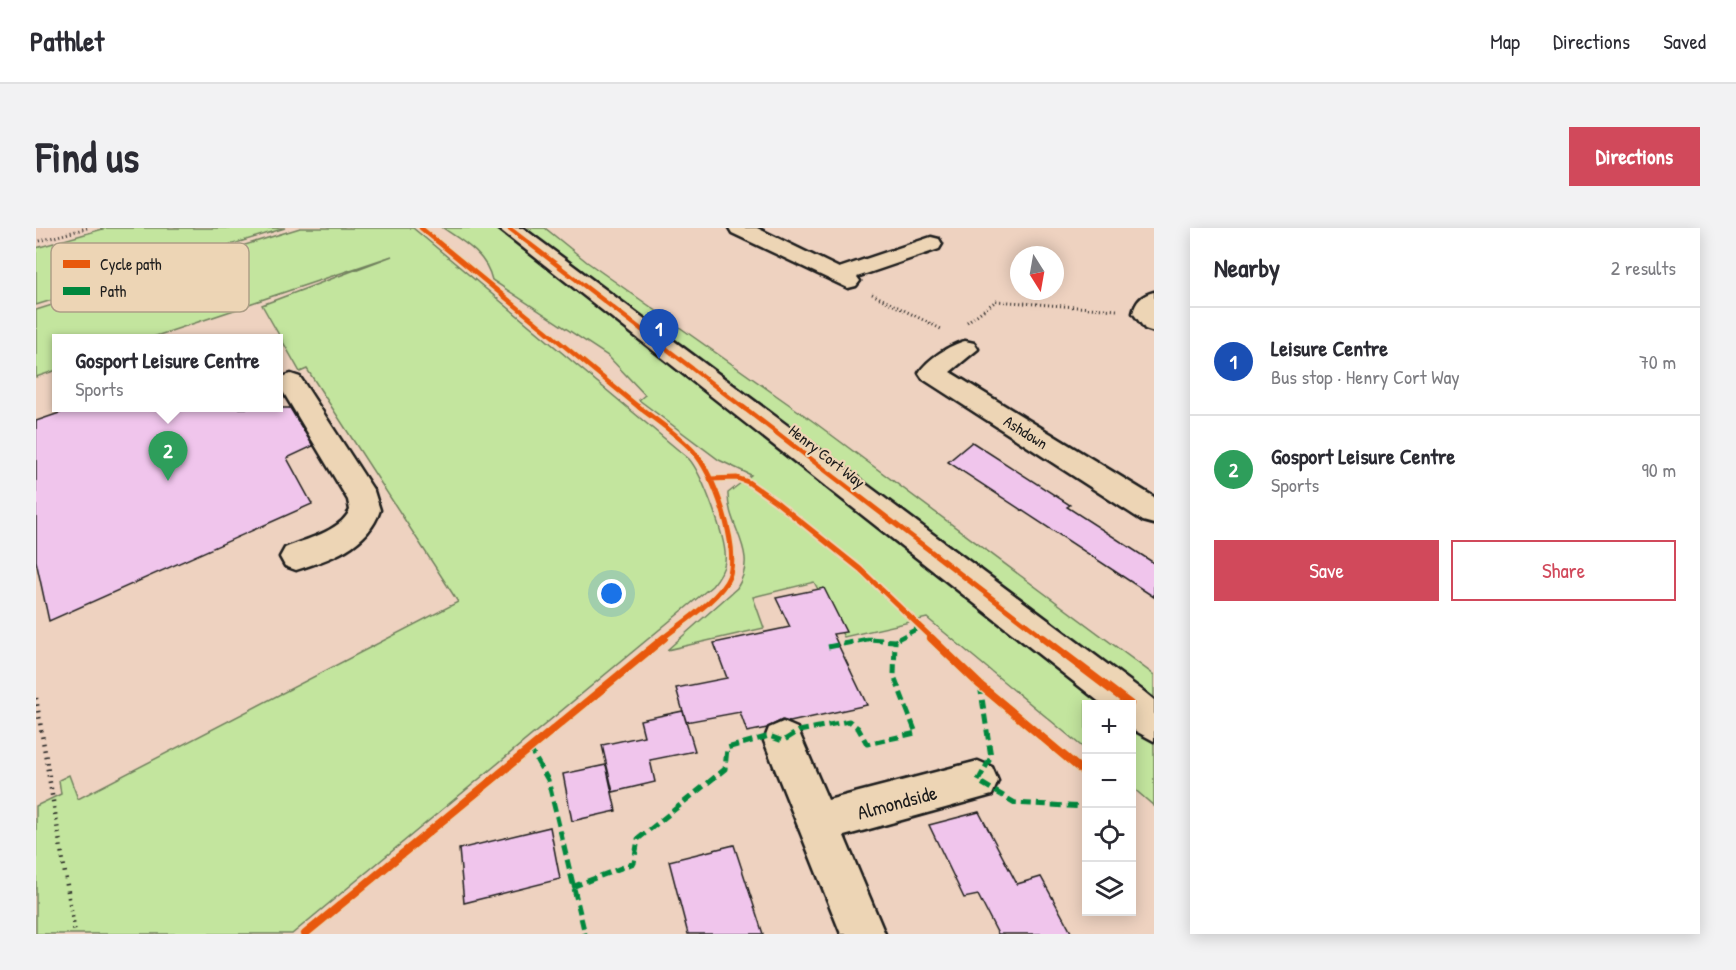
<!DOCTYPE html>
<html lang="en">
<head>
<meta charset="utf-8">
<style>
	body { margin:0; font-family:"Patrick Hand",sans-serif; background:#f2f2f3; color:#2b2b33 }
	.controls { position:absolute; right:18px; bottom:18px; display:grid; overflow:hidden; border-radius:0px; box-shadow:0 3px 15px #0003 }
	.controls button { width:54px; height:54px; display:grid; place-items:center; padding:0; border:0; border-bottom:2px solid #e1e1e2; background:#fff; color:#2b2b33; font:30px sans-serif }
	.compass { position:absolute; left:974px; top:18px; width:54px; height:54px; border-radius:50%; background:#fff; box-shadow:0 3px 15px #0003; rotate:169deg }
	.you { position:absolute; left:576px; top:366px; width:21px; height:21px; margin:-15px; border:4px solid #fff; border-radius:50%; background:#1a73e8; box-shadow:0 0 0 9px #1a73e833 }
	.badge { display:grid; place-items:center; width:39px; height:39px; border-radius:50%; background:#d1495b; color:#fff; font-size:20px; font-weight:700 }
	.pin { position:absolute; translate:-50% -50px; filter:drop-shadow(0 2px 3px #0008) }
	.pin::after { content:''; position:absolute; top:32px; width:21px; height:18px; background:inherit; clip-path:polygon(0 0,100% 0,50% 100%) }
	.popup { position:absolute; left:16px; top:106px; width:231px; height:78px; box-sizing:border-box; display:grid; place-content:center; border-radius:0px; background:#fff; filter:drop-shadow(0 2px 4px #0005); font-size:20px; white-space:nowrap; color:#7c7c81 }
	.popup b { font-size:22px; color:#2b2b33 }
	.popup::after { content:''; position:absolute; left:50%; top:100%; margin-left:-12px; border:12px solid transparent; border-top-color:#fff }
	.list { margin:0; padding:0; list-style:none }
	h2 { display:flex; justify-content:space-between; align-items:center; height:78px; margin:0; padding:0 24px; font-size:26px }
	h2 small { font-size:20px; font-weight:400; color:#7c7c81 }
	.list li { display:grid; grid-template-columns:39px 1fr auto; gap:18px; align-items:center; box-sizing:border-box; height:108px; padding:0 24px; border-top:2px solid #e1e1e2 }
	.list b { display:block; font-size:22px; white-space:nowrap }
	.list p { margin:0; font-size:20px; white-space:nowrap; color:#7c7c81 }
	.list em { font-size:20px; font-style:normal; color:#7c7c81 }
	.actions { display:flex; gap:12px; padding:18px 24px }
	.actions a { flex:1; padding:14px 0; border:2px solid #d1495b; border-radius:0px; text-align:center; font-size:21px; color:#d1495b }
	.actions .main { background:#d1495b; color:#fff }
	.icon { flex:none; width:33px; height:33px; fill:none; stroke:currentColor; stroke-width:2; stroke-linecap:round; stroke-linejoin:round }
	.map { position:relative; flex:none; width:1118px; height:706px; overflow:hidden; border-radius:0px }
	header { display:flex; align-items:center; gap:36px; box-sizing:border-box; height:84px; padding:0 30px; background:#fff; border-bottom:2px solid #e1e1e2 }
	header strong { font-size:28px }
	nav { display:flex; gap:33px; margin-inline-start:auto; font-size:21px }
	.intro { display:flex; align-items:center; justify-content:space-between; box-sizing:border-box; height:144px; padding:0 36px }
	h1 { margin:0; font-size:42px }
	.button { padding:15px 27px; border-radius:0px; background:#d1495b; color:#fff; font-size:21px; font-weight:700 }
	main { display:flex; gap:36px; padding:0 36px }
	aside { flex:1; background:#fff; border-radius:0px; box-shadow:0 3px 15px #0003 }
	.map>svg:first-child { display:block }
	.green { fill:#c3e59e; stroke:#70805d; stroke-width:1.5 }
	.building { fill:#f0c5ec; stroke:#1c1c1c; stroke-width:1.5 }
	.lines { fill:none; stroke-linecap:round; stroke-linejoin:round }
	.minor-casing { stroke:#1c1c1c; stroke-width:5 }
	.path-far1 { stroke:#1c1c1c; stroke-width:3; stroke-dasharray:1 3; stroke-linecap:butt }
	.path { stroke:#1c1c1c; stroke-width:4.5; stroke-dasharray:1.5 5; stroke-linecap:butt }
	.minor { fill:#edd5b5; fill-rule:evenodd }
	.quiet-far1 { stroke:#00873e; stroke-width:4.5; stroke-dasharray:8 4.5; stroke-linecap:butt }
	.quiet { stroke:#00873e; stroke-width:5; stroke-dasharray:10 5; stroke-linecap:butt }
	.cycleway-far2-casing { stroke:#edd5b5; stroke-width:8 }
	.cycleway-far1-casing { stroke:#edd5b5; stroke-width:9 }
	.cycleway-casing { stroke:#edd5b5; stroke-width:11 }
	.cycleway-far2 { stroke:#e8590c; stroke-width:4.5 }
	.cycleway-far1 { stroke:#e8590c; stroke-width:5 }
	.cycleway { stroke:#e8590c; stroke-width:8 }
	.labels { text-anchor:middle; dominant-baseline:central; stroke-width:4.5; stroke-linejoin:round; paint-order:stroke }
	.street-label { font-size:16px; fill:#1c1c1c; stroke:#edd5b5 }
	.near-street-label { font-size:20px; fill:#1c1c1c; stroke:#edd5b5 }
	.key { fill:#edd5b5; stroke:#ae9e87; stroke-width:1.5 }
	.key-label { font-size:16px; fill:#1c1c1c }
</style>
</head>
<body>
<header>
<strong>Pathlet</strong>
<nav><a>Map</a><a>Directions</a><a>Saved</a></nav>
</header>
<div class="intro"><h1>Find us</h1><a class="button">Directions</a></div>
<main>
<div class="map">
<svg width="1118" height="706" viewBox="0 0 1118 706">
	<rect width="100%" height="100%" fill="#eed2c0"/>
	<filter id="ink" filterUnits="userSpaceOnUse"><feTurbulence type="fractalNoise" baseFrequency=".0167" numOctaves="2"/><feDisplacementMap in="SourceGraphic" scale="12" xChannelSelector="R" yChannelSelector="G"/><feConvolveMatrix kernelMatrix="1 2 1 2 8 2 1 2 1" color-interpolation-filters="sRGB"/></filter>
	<g filter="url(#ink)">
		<!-- green -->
		<path class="green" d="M70,0h179l-249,77v-57z
			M264,0h113l276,231c13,15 39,83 36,102 -1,10 -7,18 -13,25l-420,348h-256v-128l25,-12 -2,-14 10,-5 9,24 380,-197 -151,-233 -7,3 -38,-67 130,-49 -143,48 -30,-51z
			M407,0h102l42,34 227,160 340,253v131l-22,-19v-83h-46v46l-159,-132 -83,19 -30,-55 -61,15 11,31 -97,22 70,-62c23,-36 -10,-60 -9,-95l23,-18 -32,-15 -80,-60 6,-5 -37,-39 -116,-76c-6,-26 -28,-38 -49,-52z
			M170,29l31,52 -87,29h-93v32l-21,7v-67z"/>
		<!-- building -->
		<path class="building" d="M38,180h216l23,38 -26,12 25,46 -263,117 -13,-60v-140z
			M936,214l98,63 -3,2 87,56v34l-206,-135z
			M788,360l22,44 -13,2 34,71 -77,17 -8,-2 -15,8 -20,4 -7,-20 -54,10 -10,-34 51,-10 -13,-35 76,-16 -14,-29z
			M647,483l12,40 -45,9 5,22 -42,10 -11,-47 42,-9 -4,-16z
			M570,537l10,46 -44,10 -9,-47z
			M943,584l38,72 24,-7 31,57h-74l-20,-39 -14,3 -35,-73z
			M514,599l10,52 -96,24 -5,-54z
			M698,617l29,89h-75l-19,-73z"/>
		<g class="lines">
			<!-- minor casing -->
			<g class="minor-casing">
				<path id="minor" d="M462,0h25l620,463 11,9v41l-22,-12v-25h-30z
					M693,0h28l82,40 92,-31 8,2 3,5 -3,5 -82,28 3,4 -4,5 -8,2 -116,-55z
					M1118,64v40l-9,-3 -12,-16c3,-12 9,-18 21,-21z
					M929,113l9,2 4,6 -28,23 204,125v27l-11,-3 -220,-142 -4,-6c8,-14 31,-28 46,-32z
					M255,146l9,3 74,114 6,19c-12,37 -50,49 -84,60l-11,-4 -5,-9 5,-9c20,-9 55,-16 65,-38l-2,-10 -69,-115 3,-8z
					M747,494l14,6 31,72 150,-39 14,6 6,14 -6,14 -148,41 41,98h-44l-77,-193 5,-13z"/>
			</g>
			<!-- path-far1 -->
			<path class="path-far1" d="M0,14l51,-14
				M836,66l71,36
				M931,94l29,-21 121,9"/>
			<!-- path -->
			<path class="path" d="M0,470l39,236"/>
			<!-- minor -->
			<use href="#minor" class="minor"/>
			<!-- quiet-far1 -->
			<path class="quiet-far1" d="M831,411h4
				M862,411l22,-12"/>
			<!-- quiet -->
			<path class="quiet" d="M792,419l40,-8 27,2 6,-3
				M944,457l11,72 -13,24 37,22 71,4
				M493,519l19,33 37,154
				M536,659l62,-24 4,-24 87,-70 2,-21 42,-12 14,5 16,-10 50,-10 9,7 9,16 49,-11 -22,-57 1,-35"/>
			<!-- cycleway-far2 casing -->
			<g class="cycleway-far2-casing">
				<path id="cycleway-far2" d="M385,0l220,181
					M473,0l236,181"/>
			</g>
			<!-- cycleway-far1 casing -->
			<g class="cycleway-far1-casing">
				<path id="cycleway-far1" d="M603,179c18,14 39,28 54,44 21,22 47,96 36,126 -9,22 -49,47 -67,62
					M707,179l302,232
					M674,251l27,-1 11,4 27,19 85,68 73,70"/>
			</g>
			<!-- cycleway casing -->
			<g class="cycleway-casing">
				<path id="cycleway" d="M895,410l49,47 106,89
					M1007,410l87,66
					M269,706l359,-296"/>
			</g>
			<!-- cycleway-far2 -->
			<use href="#cycleway-far2" class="cycleway-far2"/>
			<!-- cycleway-far1 -->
			<use href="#cycleway-far1" class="cycleway-far1"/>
			<!-- cycleway -->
			<use href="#cycleway" class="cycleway"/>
		</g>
	</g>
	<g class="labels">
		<!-- street labels -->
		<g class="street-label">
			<text transform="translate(990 204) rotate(32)">Ashdown</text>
			<text transform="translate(791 228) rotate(38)">Henry Cort Way</text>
		</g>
		<!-- near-street labels -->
		<g class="near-street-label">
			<text transform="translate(861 574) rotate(-15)">Almondside</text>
		</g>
	</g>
	<!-- legend -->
	<rect x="15" y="15" width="198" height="69" rx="9" class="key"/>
	<rect x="27" y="32" width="27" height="8" fill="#e8590c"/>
	<rect x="27" y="59" width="27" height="8" fill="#00873e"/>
	<g class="key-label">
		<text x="64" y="42">Cycle path</text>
		<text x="64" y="69">Path</text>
	</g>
</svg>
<div class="controls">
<button>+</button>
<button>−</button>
<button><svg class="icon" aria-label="locate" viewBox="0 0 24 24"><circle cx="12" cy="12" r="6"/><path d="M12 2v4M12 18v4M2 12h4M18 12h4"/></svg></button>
<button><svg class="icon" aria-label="layers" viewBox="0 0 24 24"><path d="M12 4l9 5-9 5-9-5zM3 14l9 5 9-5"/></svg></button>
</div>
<svg class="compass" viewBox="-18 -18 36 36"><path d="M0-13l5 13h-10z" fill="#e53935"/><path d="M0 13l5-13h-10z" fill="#7c7c81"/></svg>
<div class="you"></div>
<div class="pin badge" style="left:623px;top:131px;background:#1a4fb4">1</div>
<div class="pin badge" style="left:132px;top:253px;background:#2e9e5b">2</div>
<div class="popup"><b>Gosport Leisure Centre</b>Sports</div>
</div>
<aside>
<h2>Nearby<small>2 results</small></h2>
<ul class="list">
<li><span class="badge" style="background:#1a4fb4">1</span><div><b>Leisure Centre</b><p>Bus stop · Henry Cort Way</p></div><em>70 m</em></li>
<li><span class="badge" style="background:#2e9e5b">2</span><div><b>Gosport Leisure Centre</b><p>Sports</p></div><em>90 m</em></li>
</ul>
<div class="actions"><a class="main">Save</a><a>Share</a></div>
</aside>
</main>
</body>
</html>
